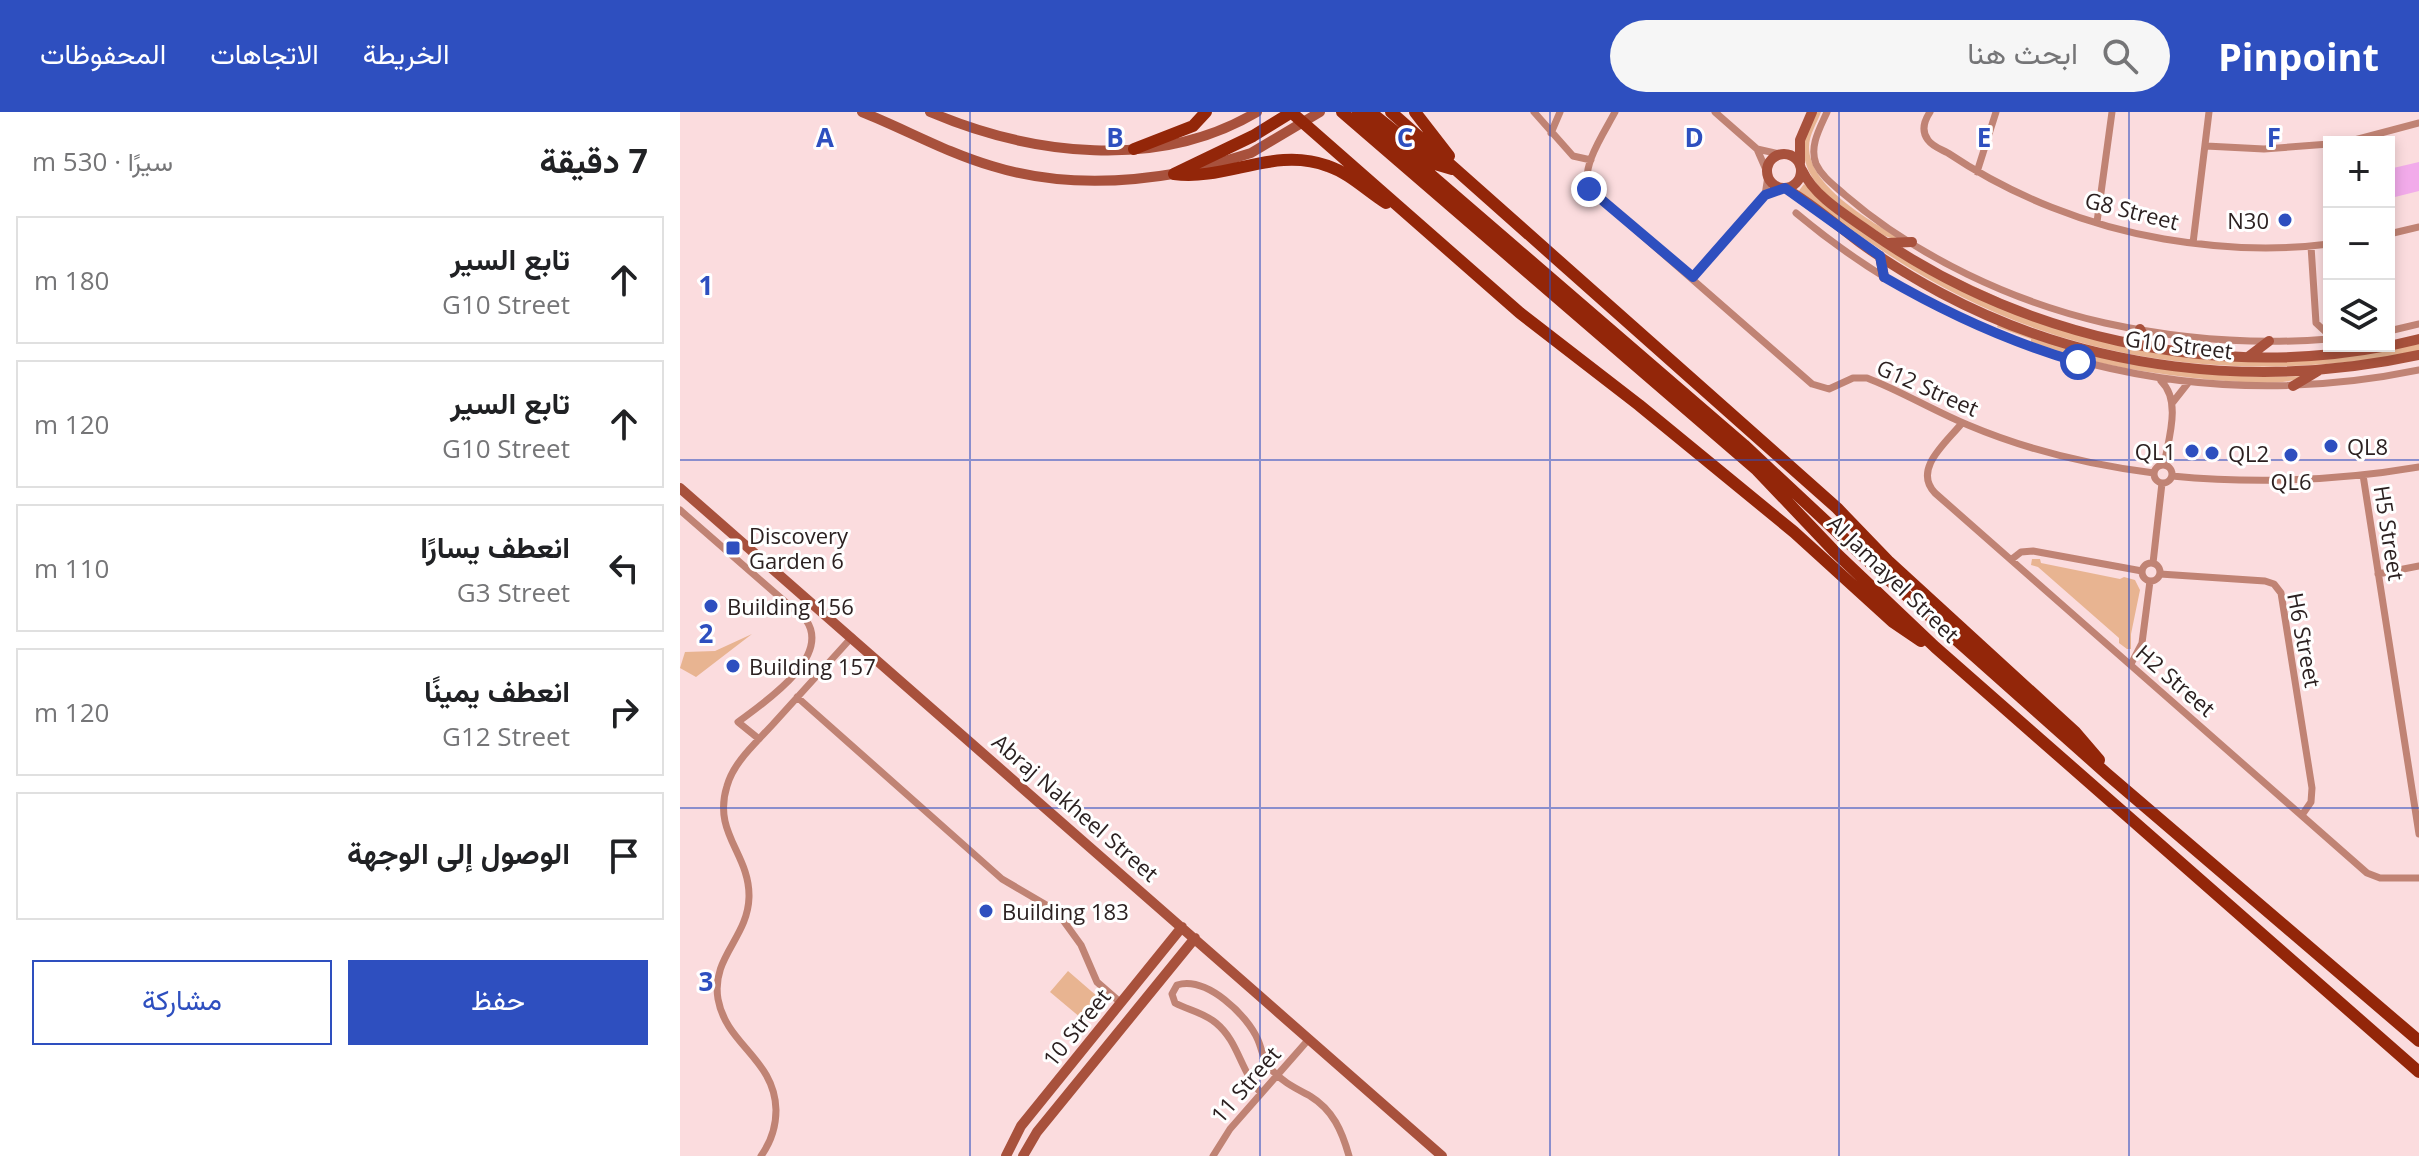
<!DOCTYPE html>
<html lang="ar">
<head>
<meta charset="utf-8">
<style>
	body { margin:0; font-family:"Open Sans",Vazirmatn,sans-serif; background:#f6f6f6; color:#202124; direction:rtl }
	.controls { position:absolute; right:24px; top:24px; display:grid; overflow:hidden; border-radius:0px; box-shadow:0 4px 12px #0003 }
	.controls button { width:72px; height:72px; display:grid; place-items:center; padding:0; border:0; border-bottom:2px solid #e0e0e0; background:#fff; color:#202124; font:40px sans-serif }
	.stop { position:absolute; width:24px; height:24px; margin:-18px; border:6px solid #2e4fbf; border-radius:50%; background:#fff }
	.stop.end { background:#2e4fbf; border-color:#fff; box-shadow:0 2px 8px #0008 }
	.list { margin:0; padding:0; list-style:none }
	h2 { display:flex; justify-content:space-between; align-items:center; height:104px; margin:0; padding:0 32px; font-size:34px }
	h2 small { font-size:26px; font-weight:400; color:#757577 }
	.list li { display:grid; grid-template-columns:52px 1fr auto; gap:24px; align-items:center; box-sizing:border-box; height:128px; margin:0 16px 16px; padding:0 16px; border:2px solid #e0e0e0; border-radius:0px }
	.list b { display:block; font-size:30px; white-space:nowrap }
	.list p { margin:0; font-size:26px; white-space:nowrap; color:#757577 }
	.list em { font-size:26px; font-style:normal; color:#757577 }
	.actions { display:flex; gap:16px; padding:24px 32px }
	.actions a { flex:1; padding:18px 0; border:2px solid #2e4fbf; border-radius:0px; text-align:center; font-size:28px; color:#2e4fbf }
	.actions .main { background:#2e4fbf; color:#fff }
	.icon { flex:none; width:44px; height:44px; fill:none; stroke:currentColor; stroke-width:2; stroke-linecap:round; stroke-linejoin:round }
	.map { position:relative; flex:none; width:1739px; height:1044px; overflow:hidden; direction:ltr }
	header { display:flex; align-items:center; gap:48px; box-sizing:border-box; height:112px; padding:0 40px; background:#2e4fbf; color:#fff }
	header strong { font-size:38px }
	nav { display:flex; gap:44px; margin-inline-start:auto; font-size:28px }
	.search { width:560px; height:72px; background:#f6f6f6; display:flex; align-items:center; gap:20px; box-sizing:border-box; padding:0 28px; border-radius:44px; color:#757577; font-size:30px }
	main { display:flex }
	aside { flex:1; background:#fff }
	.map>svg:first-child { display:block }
	.green { fill:#e8b491 }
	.water { fill:#f2abea }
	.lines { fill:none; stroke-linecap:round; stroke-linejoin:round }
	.street { stroke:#c08374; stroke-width:7 }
	.secondary { stroke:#a8513c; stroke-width:10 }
	.primary { stroke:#932609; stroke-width:12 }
	.route { stroke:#2e4fbf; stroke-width:10 }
	.grid { fill:none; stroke:#2e4fbf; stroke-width:2; stroke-opacity:0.55 }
	.poi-dot { fill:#2e4fbf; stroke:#fff; stroke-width:3 }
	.labels { text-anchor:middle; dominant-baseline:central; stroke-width:6; stroke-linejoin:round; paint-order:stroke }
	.street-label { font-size:22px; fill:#2c2121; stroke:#fff }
	.poi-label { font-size:22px; fill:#2c2121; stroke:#fff; text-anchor:start }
	.grid-label { font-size:26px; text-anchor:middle; font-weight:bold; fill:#2e4fbf; stroke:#fff; stroke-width:6; stroke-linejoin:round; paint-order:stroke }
</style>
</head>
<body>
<header>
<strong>Pinpoint</strong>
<div class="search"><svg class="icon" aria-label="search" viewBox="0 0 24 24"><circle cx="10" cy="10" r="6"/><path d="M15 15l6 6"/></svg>ابحث هنا</div>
<nav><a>الخريطة</a><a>الاتجاهات</a><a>المحفوظات</a></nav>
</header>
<main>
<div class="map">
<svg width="1739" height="1044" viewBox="0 0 1739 1044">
	<rect width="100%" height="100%" fill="#fbdcde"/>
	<!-- green -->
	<path class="green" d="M1135,0h6c-4,11 -12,23 -12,35 0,39 59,72 88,90l-3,2 -9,-3c-32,-22 -87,-48 -81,-95 1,-10 7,-20 11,-29z
		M1124,72l72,57 201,93 50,14 83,12 60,2 76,-5 73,-13v7c-153,31 -317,17 -457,-54 -59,-29 -111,-67 -164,-105z
		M1318,212c103,38 194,56 304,52 -17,17 -154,-3 -182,-9 -30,-5 -60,-15 -89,-25v-3l-34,-12z
		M1352,447h8l1,4 79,16 4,-2 11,3 5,10 -9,44v15h-4l-8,-6v-5l-81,-71 -7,-2z
		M72,522l-56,43 -16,-9 5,-16 30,-1z
		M388,859l30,26 -17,21 -31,-26z"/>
	<!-- water -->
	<path class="water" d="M1739,50v29l-28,7 -2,-29z"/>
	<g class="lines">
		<!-- street -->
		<path class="street" d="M854,0l39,44 18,4
			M935,0c-11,21 -35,55 -26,77l223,195 17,5 24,-11h14c34,13 67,33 101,47 59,25 122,40 186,48
			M1035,0l42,37 10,23
			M1147,0c-7,16 -18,34 -11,52 6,13 19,22 29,31 72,62 168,107 260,128 73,16 149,22 224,16
			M1250,0c-6,9 -9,19 -2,28 5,7 13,9 20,13 64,43 140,73 216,86 53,9 111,12 165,5
			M871,21l9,-21
			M1667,30l72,-19
			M1526,34l58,3 65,-5
			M1077,37l23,5
			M1297,60l19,-60
			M1085,83l3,-19
			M1116,101c174,146 401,203 623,157
			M1417,110l15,-110
			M1709,122l30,-7
			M1513,131l16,-131
			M1631,134l5,77 13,12
			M1013,165l72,-82 17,-7
			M1709,219l30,-7
			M1481,269c21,20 7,59 3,84
			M1493,290l15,-19
			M1282,311c-15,19 -50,46 -27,70l432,380 13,5h39
			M1474 362a9 9 0 1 1 18 0a9 9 0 1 1-18 0Z
			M1683,363l56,359
			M1492,364c83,8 165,5 247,-9
			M0,398l126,110c26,37 -41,82 -68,102l21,17
			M1332,447l9,-7 12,-1 109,20
			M1462 460a9 9 0 1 1 18 0a9 9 0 1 1-18 0Z
			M1473,451l9,-80
			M1480,462l105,7 9,3 7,9 31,195 -1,14 -9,13
			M1698,462l41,-8
			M1451,552l11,-21 8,-62
			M117,585l205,182 46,27 12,10 21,29 16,37 24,21
			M581,981c-21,-22 -22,-51 -45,-70 -13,-11 -28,-13 -41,-20l-3,-9 5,-9c30,-9 70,30 81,55 4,9 5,21 12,28 12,14 25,20 40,28 23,14 32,35 39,60
			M81,1044c10,-14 15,-29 15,-46 -1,-51 -50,-65 -58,-111 -7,-42 30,-61 31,-102 1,-43 -37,-64 -22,-111 7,-25 30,-44 47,-63 26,-29 52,-57 78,-86
			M533,1044l17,-27 79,-90"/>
		<!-- secondary -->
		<path class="secondary" d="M182,0c43,17 85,41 130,54 61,19 125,18 187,7
			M250,0c101,43 228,59 327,0
			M1087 59a17 17 0 1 1 34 0a17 17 0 1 1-34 0Z
			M1120,51v-23l12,-28
			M515,58l56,-17 69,-41
			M1122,58c13,28 46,46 71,64 147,102 337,146 514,112
			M1105,76c27,15 50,36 74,54 26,19 54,36 82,51 146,78 318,97 478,62
			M1207,131l25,-1
			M1200,144l4,21
			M1460,217l9,18
			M1709,234l30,-7
			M1568,245l21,-16
			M1613,274l25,-15
			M0,376l762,668
			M326,1044l15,-30 161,-199
			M343,1044l14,-24 158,-194"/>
		<!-- primary -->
		<path class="primary" d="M611,0l229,201 119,92 155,127 99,90 28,19
			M662,0l415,358 78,82 100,95 484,425
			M678,0l386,333 135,126 228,203 312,267
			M711,0l446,396 51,53 187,171 24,28
			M735,0l34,44
			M693,2l62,50 17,5
			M454,37l59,-23 13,-14
			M494,62c53,7 100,-28 154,-8 21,7 39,25 58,37
			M494,62l79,-38 39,-24"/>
	</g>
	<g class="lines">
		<!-- route -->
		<path class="route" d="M909,77l104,88 72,-82 20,-7 95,68 4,21c62,36 125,65 194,85"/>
	</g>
	<!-- grid -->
	<path class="grid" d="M290,0v1044M580,0v1044M870,0v1044M1159,0v1044M1449,0v1044M0,348h1739M0,696h1739"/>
	<!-- markers -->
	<g class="poi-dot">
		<circle cx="1605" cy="108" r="8"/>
		<circle cx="1651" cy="334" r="8"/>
		<circle cx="1512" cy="339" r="8"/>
		<circle cx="1532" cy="341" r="8"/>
		<circle cx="1611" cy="343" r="8"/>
		<rect x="45" y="428" width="16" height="16" rx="4"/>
		<circle cx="31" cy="494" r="8"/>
		<circle cx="53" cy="554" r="8"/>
		<circle cx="306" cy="799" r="8"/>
	</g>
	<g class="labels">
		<!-- street labels -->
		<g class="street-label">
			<text transform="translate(1452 98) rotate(14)">G8 Street</text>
			<text transform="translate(1499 232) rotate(7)">G10 Street</text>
			<text transform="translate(1248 275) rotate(24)">G12 Street</text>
			<text transform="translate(1710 421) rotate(81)">H5 Street</text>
			<text transform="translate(1214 466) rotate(44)">Al Jamayel Street</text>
			<text transform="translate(1625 528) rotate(79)">H6 Street</text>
			<text transform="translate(1496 568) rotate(41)">H2 Street</text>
			<text transform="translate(396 695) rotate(41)">Abraj Nakheel Street</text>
			<text transform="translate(396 915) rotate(-51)">10 Street</text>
			<text transform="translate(565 972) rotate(-49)">11 Street</text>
		</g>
		<!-- poi labels -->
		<g class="poi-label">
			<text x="1589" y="108" text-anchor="end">N30</text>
			<text x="1667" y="334">QL8</text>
			<text x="1496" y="339" text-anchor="end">QL1</text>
			<text x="1548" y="341">QL2</text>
			<text x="1611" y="369" text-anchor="middle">QL6</text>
			<text x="69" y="423">Discovery<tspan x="69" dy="25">Garden 6</tspan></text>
			<text x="47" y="494">Building 156</text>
			<text x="69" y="554">Building 157</text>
			<text x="322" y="799">Building 183</text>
		</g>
	</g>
	<g class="grid-label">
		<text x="145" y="35">A</text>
		<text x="435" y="35">B</text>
		<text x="725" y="35">C</text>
		<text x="1014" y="35">D</text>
		<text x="1304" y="35">E</text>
		<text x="1594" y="35">F</text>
		<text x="26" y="183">1</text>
		<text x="26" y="531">2</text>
		<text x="26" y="879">3</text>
	</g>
</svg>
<div class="controls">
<button>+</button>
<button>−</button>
<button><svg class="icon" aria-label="layers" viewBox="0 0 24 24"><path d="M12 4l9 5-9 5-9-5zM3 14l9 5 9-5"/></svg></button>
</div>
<div class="stop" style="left:1398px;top:250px"></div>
<div class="stop end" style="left:909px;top:77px"></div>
</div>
<aside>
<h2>7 دقيقة<small>سيرًا · 530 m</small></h2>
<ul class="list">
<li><svg class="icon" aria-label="ahead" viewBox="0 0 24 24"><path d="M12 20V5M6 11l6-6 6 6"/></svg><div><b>تابع السير</b><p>G10 Street</p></div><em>180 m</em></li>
<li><svg class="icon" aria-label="ahead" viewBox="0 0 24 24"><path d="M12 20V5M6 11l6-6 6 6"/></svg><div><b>تابع السير</b><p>G10 Street</p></div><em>120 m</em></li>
<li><svg class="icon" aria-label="left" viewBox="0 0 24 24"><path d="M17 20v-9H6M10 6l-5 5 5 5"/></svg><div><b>انعطف يسارًا</b><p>G3 Street</p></div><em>110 m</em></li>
<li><svg class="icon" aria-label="right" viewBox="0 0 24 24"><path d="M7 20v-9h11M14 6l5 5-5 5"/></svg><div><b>انعطف يمينًا</b><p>G12 Street</p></div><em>120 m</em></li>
<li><svg class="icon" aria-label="arrive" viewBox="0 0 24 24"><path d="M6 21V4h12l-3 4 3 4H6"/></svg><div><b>الوصول إلى الوجهة</b></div></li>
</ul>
<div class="actions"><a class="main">حفظ</a><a>مشاركة</a></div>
</aside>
</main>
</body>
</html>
